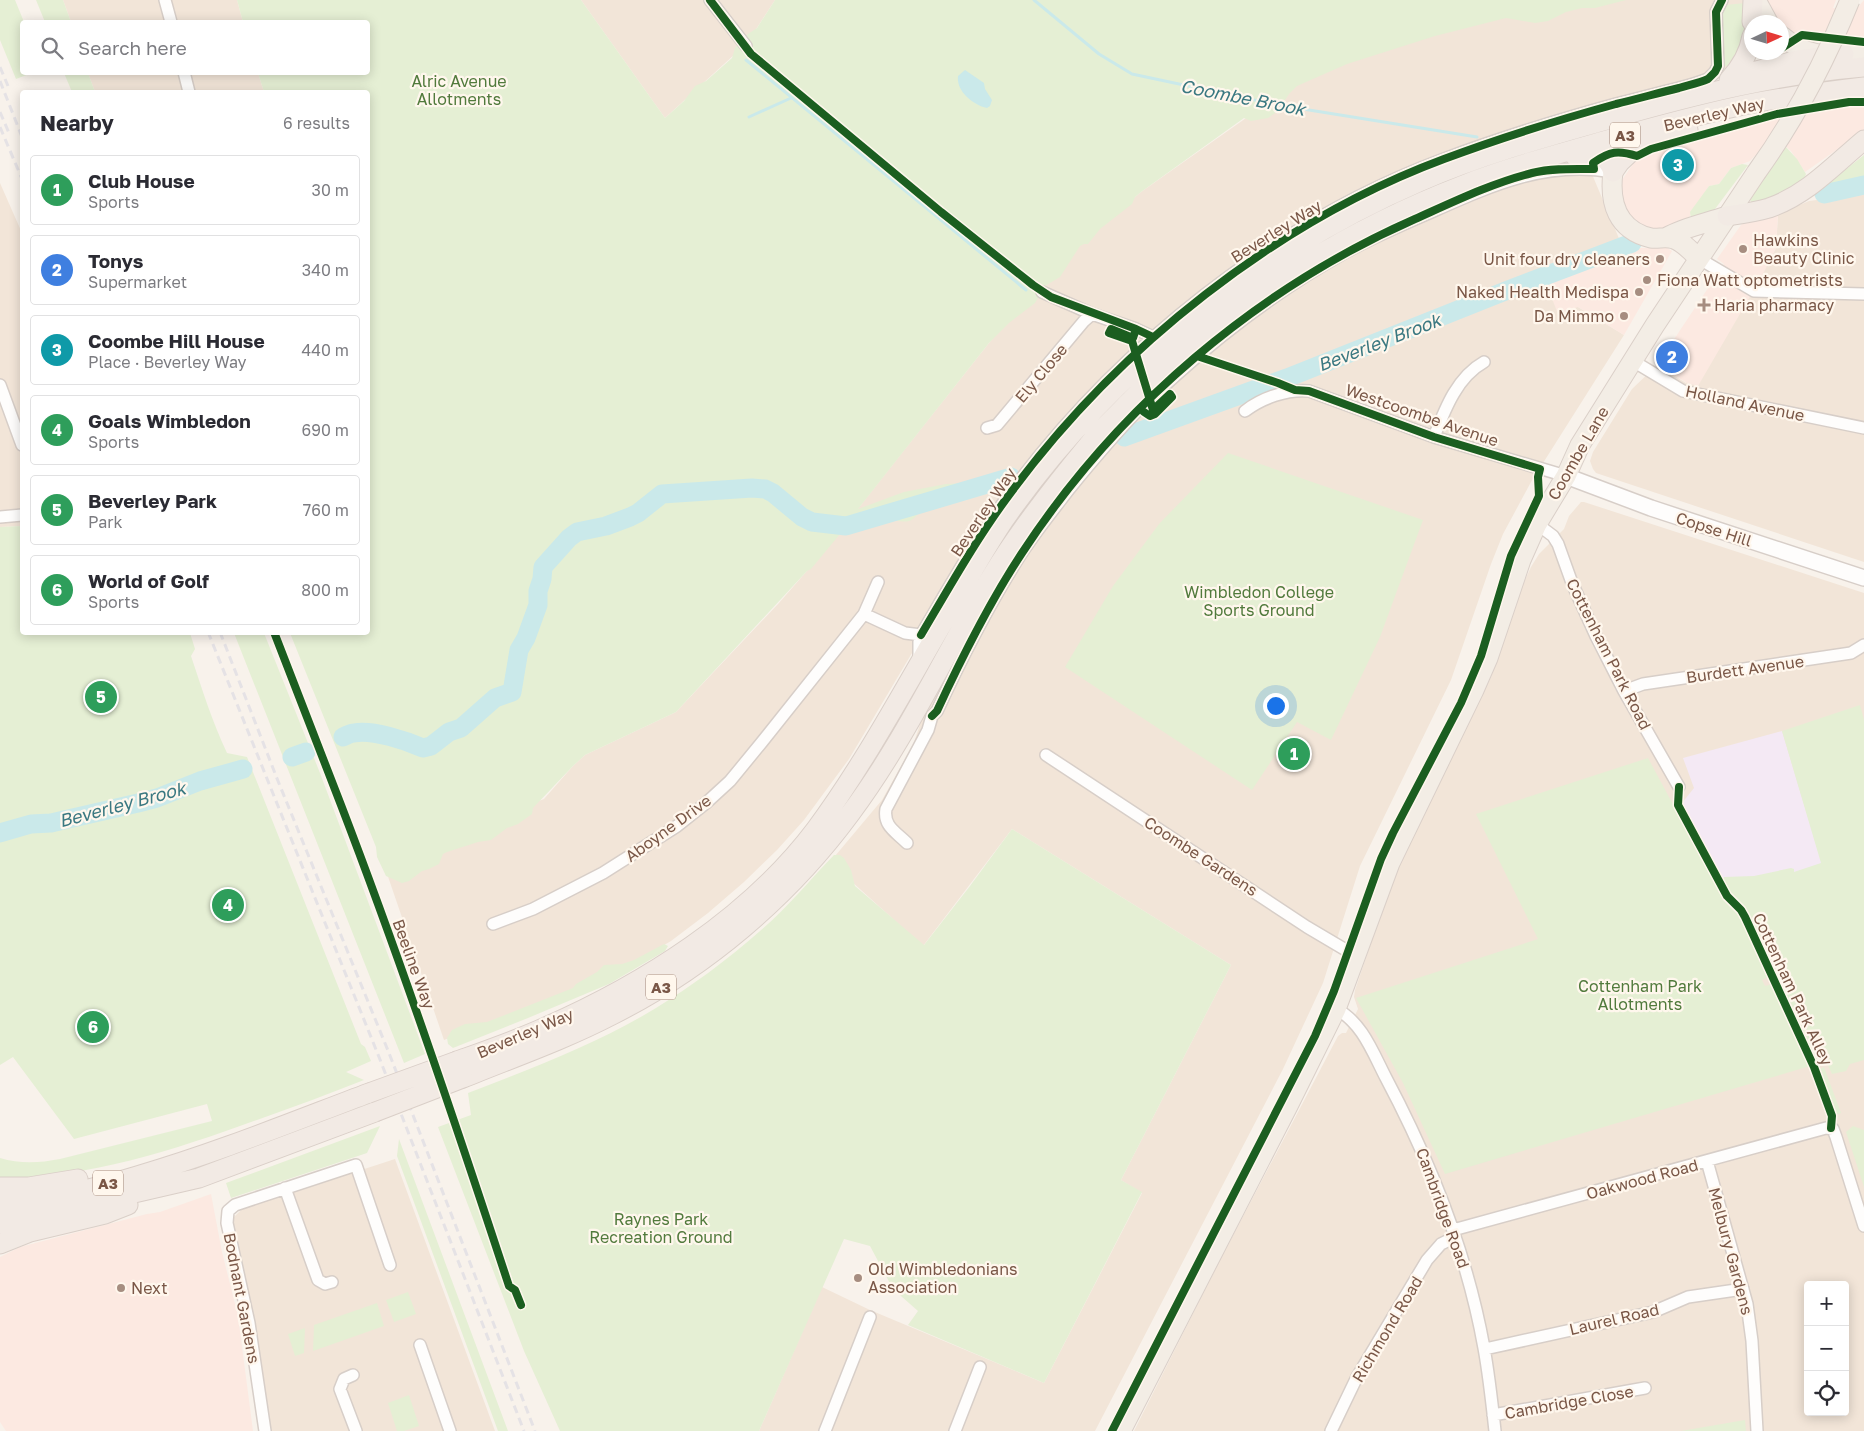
<!DOCTYPE html>
<html lang="en">
<head>
<meta charset="utf-8">
<style>
	body { margin:0; font-family:"Golos Text",sans-serif; background:#f2f2f3; color:#2b2b33 }
	.controls { position:absolute; right:15px; bottom:15px; display:grid; overflow:hidden; border-radius:5px; box-shadow:0 2px 12px #0003 }
	.controls button { width:45px; height:45px; display:grid; place-items:center; padding:0; border:0; border-bottom:1px solid #e1e1e2; background:#fff; color:#2b2b33; font:25px sans-serif }
	.compass { position:absolute; left:1744px; top:15px; width:45px; height:45px; border-radius:50%; background:#fff; box-shadow:0 2px 12px #0003; rotate:86deg }
	.you { position:absolute; left:1275px; top:705px; width:18px; height:18px; margin:-12px; border:4px solid #fff; border-radius:50%; background:#1a73e8; box-shadow:0 0 0 8px #1a73e833 }
	.badge { display:grid; place-items:center; width:32px; height:32px; border-radius:50%; background:#7c3aed; color:#fff; font-size:16px; font-weight:700 }
	.pin { position:absolute; translate:-50% -50%; border:2px solid #fff; box-shadow:0 1px 5px #0006 }
	.list { margin:0; padding:0; list-style:none }
	h2 { display:flex; justify-content:space-between; align-items:center; height:65px; margin:0; padding:0 20px; font-size:21px }
	h2 small { font-size:16px; font-weight:400; color:#7c7c81 }
	.list li { display:grid; grid-template-columns:32px 1fr auto; gap:15px; align-items:center; box-sizing:border-box; height:70px; margin:0 10px 10px; padding:0 10px; border:1px solid #e1e1e2; border-radius:5px }
	.list b { display:block; font-size:19px; white-space:nowrap }
	.list p { margin:0; font-size:16px; white-space:nowrap; color:#7c7c81 }
	.list em { font-size:16px; font-style:normal; color:#7c7c81 }
	.icon { flex:none; width:28px; height:28px; fill:none; stroke:currentColor; stroke-width:2; stroke-linecap:round; stroke-linejoin:round }
	.map { position:relative; flex:none; width:1864px; height:1431px; overflow:hidden }
	.search { position:absolute; background:#fff; box-shadow:0 2px 12px #0003; left:20px; top:20px; width:350px; height:55px; display:flex; align-items:center; gap:12px; box-sizing:border-box; padding:0 18px; border-radius:5px; color:#7c7c81; font-size:19px }
	.panel { position:absolute; background:#fff; box-shadow:0 2px 12px #0003; left:20px; top:90px; width:350px; height:545px; border-radius:5px }
	.map>svg:first-child { display:block }
	.residential { fill:#f2e5d8; fill-rule:evenodd }
	.commercial { fill:#fce9e1 }
	.education { fill:#f4e9f4 }
	.green { fill:#e5efd4 }
	.water { fill:#cae9ea }
	.lines { fill:none; stroke-linecap:round; stroke-linejoin:round }
	.stream { stroke:#cae9ea; stroke-width:3 }
	.river { stroke:#cae9ea; stroke-width:19 }
	.minor-casing { stroke:#d7cec8; stroke-width:14 }
	.tertiary-casing { stroke:#d7cec8; stroke-width:18 }
	.primary-casing { stroke:#dacfc8; stroke-width:21 }
	.trunk-casing { stroke:#dacfc8; stroke-width:21 }
	.minor { stroke:#fefdfc; stroke-width:11 }
	.tertiary { stroke:#fefdfc; stroke-width:15 }
	.primary { stroke:#f3ede5; stroke-width:19 }
	.trunk { stroke:#f2eae4; stroke-width:19 }
	.rail { stroke:#e5e2e5; stroke-width:3; stroke-dasharray:8 5; stroke-linecap:butt }
	.primary-bridge-casing { stroke:#dacfc8; stroke-width:21; stroke-linecap:butt }
	.trunk-bridge-casing { stroke:#dacfc8; stroke-width:21; stroke-linecap:butt }
	.primary-bridge { stroke:#f3ede5; stroke-width:19 }
	.trunk-bridge { stroke:#f2eae4; stroke-width:19 }
	.cycleway-casing { stroke:#fff7ed; stroke-width:11 }
	.cycleway { stroke:#1b5e20; stroke-width:8 }
	.poi-dot { fill:#a68d80; stroke:#fff7ed; stroke-width:2 }
	.labels { text-anchor:middle; dominant-baseline:central; stroke-width:4.5; stroke-linejoin:round; paint-order:stroke }
	.shield { fill:#fff7ed; stroke:#a28779; stroke-width:1 }
	.shield-label { font-size:15px; font-weight:bold; fill:#7a5747 }
	.park-label { font-size:16px; fill:#517a3c; stroke:#fff7ed }
	.street-label { font-size:16px; fill:#7a5747; stroke:#fff7ed }
	.poi-label { font-size:16px; fill:#7a5747; stroke:#fff7ed; text-anchor:start }
	.water-label { font-size:18px; font-style:italic; fill:#3a7881; stroke:#fff7ed }
</style>
</head>
<body>
<div class="map">
<svg width="1864" height="1431" viewBox="0 0 1864 1431">
	<rect width="100%" height="100%" fill="#f8f2eb"/>
	<!-- residential -->
	<path class="residential" d="M63,0h174l6,22h-172z
		M581,0h194l-28,43 -82,75z
		M1558,0h187l-1,43 -22,34 -15,8 -264,79 -307,195 -212,282 -12,12 -63,106 -45,61 -27,30 -33,32 -36,31 -37,28 -34,20 -40,20 -153,59 -61,-178 161,-63 29,-33 12,-11 91,-43 103,-109 47,-54 163,-206 40,-47 51,-54 61,-50 149,-105 54,-26z
		M88,73h170l6,19h-169z
		M1589,167l34,81 -79,30 34,29 46,28 -93,147 -28,52 -12,30 -40,116 -91,186 -37,117 -40,86 -188,362h-336l63,-144 48,23 174,73 98,-190 -21,-13 110,-215 -219,-136 -89,117 -93,-84 52,-62 31,-55 15,-44 114,-188 184,-188 232,-130z
		M0,183l22,50v293l-22,1z
		M1864,194v368l-268,-89 -3,-4 -3,-8 3,-9 39,-63 25,-24 29,18 62,-84 28,-51 2,-34 31,-13z
		M1581,502h3l280,91v838h-730l85,-169 119,-226 4,-3h4l12,-24 -4,-12 1,-7 42,-123 94,-190 32,-93 8,-17 8,-13 25,-25 5,-13zM1808,1285h37v127h-37z
		M395,1159l100,272h-226l-38,-211 11,-11z"/>
	<!-- commercial -->
	<path class="commercial" d="M1767,0h69l-3,8 21,4 10,-12v38h-20l-55,-6 -14,-15z
		M1864,105v24l-2,3 -57,40 -14,-21 -7,-6 -23,4 -11,12 -19,7 -12,16 -10,2 -23,36 -27,8h-10l-13,-6 -12,-17 -5,-15 3,-12 15,-22 128,-37 45,-10z
		M1778,214l-2,34 -14,28 -64,110 -11,-3 -30,-18 67,-101 -7,-5 24,-34 8,-6z
		M1664,246l8,5 -48,84 -46,-28 -20,7 -14,-36 79,-30h28z
		M211,1194l11,58 16,64 15,115h-247l-6,-9v-165l20,-10 127,-33 13,-2z"/>
	<!-- education -->
	<path class="education" d="M1782,731l40,133 -92,29 -48,-90 12,-15 -11,-30z"/>
	<!-- green -->
	<path class="green" d="M0,0h15l9,22h-2v50l10,1 -16,6 -16,-39z
		M36,0h27l8,22h-26z
		M237,0h344l84,118 19,-17 11,-15 11,-5 26,-23 3,-10 10,-12 12,-8 18,-28h851l-31,8h-13l-16,4 -18,9 -13,2 -29,-5 -71,18 -88,28 -50,22 -8,8 -11,17 -10,7 -17,3 -7,-3 -103,74 -6,5 -3,7 -32,25 -12,15h-4l-4,2 -20,31 -15,9 -10,17 -26,20 -20,20 -131,166 46,-17 42,-8 21,-1 44,-8 -5,6 -83,26c-4,6 -8,12 -14,14 -9,2 -16,-2 -24,-1 -20,3 -14,14 -38,9l-7,5 -29,35 -4,2 -131,141 -91,43 -12,11 -40,42 -1,6 -14,10 -11,4 -16,12 -13,2 -31,10 -4,2 -4,10 -10,5 -7,2 -13,10 -7,2 -16,-7 -9,-19 -1,-10 -86,-214 78,-1v-540h-104l-6,-19 110,-1v-50h-125z
		M1746,3l1,27 -10,22 -10,14h-5l-1,-57 4,-4z
		M66,72l22,1 7,19h-23l-8,-19z
		M1785,146l12,13 9,15c-7,21 -35,24 -54,29l-2,-3z
		M1864,155v24l-39,7z
		M1742,164l6,1 -33,44 -4,3 -20,7 -1,-7 19,-26 10,-2 12,-16z
		M1228,453l195,67 -43,117 -49,103 -34,-18 -45,68 -187,-123 48,-81 46,-62z
		M22,526v106l168,1 5,16 -4,7c11,33 21,65 36,97l20,4 114,287 4,3 6,14 -25,11 18,8c-35,14 -71,27 -107,40 -82,30 -169,58 -257,59v-21c20,6 39,5 60,1l156,-39 -4,1 -5,-17 -133,35 -61,-82 -13,8v-538z
		M234,633h30l56,140 105,281 -21,9z
		M1860,705l4,15v340l-14,4 -4,7 -14,3 -7,-15 -9,2 -69,-148 -19,-20 -6,-11 2,-5 30,-1 37,-8 3,1v3l27,-9 -39,-132z
		M1648,758l77,143 15,13 30,62 -8,4 3,6 8,-2 37,82 -365,108 -42,-91 -47,-85 182,-59 -62,-125z
		M1012,829l219,136 -110,215 21,12 -98,191 -136,-58 10,-14 -25,-22 -23,-43 -26,-7 -85,192h-199l-36,-80 -86,-224 33,-12 -3,-22c62,-24 131,-50 188,-85 36,-22 71,-48 104,-77 27,-23 49,-50 74,-76h6l4,3 7,12 4,16 69,59 46,-59z
		M664,944l4,2 -3,5 -56,33 -81,34 -75,30 -5,-4 -1,-6 5,-8 13,-6 22,-2 86,-34 3,-4 21,-12 7,-7 18,-1 12,-4z
		M1824,1067l17,46 -7,2 -15,-45z
		M380,1126l-13,27 -136,45 -5,-15z
		M1853,1126l11,4v57l-18,-55z
		M399,1139l109,292h-10l-101,-275z
		M408,1292l8,22 -22,8 -8,-22z
		M377,1303l7,23 -71,25 1,-26z
		M305,1328l-1,25 -9,3 -7,-22z
		M409,1395l10,31 -15,5h-7l-9,-28z
		M1745,1420l1,11h-65z"/>
	<!-- water -->
	<path class="water" d="M965,70l19,13 1,6 7,11 -2,6 -3,2c-14,-3 -31,-17 -29,-32z"/>
	<g class="lines">
		<!-- stream -->
		<path class="stream" d="M1034,0l65,54 33,20 146,31 199,32
			M746,60l280,230
			M749,117l42,-19"/>
		<!-- river -->
		<path class="river" d="M1824,194l40,-9
			M1124,437l163,-59 221,-88 124,-47
			M343,737c4,-2 8,-4 11,-4 18,-4 53,8 69,15l8,-2 18,-14 12,-4 34,-30 17,-6 7,-42 7,-12 12,-33v-14l4,-12 1,-12 26,-29 8,-6 29,-6 24,-9 8,-4 24,-19 90,-6 13,1 8,4 29,24 10,5 34,4 165,-49
			M292,757l14,-5
			M0,833l31,-9 20,-1 87,-20 19,-5 43,-17 43,-12"/>
		<!-- minor casing -->
		<g class="minor-casing">
			<path id="minor" d="M165,0l6,22
				M710,0l36,46
				M184,72l5,20
				M1698,258l56,33 110,3
				M1042,292l50,22 44,15 17,8
				M1633,361l50,30 181,37
				M0,385l22,60
				M1245,411c17,-13 42,-22 64,-20l125,46 132,39
				M987,428l10,-3 87,-104 8,-7
				M1434,437c11,-28 23,-60 50,-75
				M0,517l22,-2
				M1537,524l16,12 5,8 14,39 24,53 28,55 55,96
				M864,614l41,19 16,2
				M919,660v-18l2,-7c29,-49 57,-99 91,-144 106,-143 265,-270 432,-332 56,-21 114,-39 172,-55 21,-5 42,-11 63,-16 10,-3 20,-5 29,-9l7,-7 3,-6 -2,-54 6,-12
				M1624,691l19,-7 208,-31 13,-8
				M1046,755l261,172 49,29
				M907,843c-11,-11 -24,-17 -21,-34l42,-79 4,-14 5,-5c25,-54 52,-107 84,-157 15,-23 32,-44 49,-66 22,-27 45,-54 69,-79 12,-12 25,-23 37,-34 52,-47 109,-89 170,-123 27,-15 55,-27 83,-39 61,-27 116,-53 184,-41
				M493,924l40,-15 70,-36 74,-47 29,-23 24,-22 32,-39 102,-128 14,-32
				M1336,1009c26,13 37,44 50,69 45,85 81,175 98,270 5,27 8,55 11,83
				M1707,1161l40,143 5,37 5,90
				M285,1188l33,92 7,4 7,-2
				M1453,1230l373,-102 7,1 3,8 28,89
				M420,1345l30,86
				M1485,1349l168,-37 35,-15 55,-8
				M353,1375l-9,4 -4,10 16,42
				M1493,1415l152,-27
				M265,1431l-16,-108 -22,-100 1,-12 7,-6 121,-40 34,100
				M825,1431l45,-114
				M955,1431l25,-64
				M1331,1431l26,-54 70,-117 14,-16 14,-7"/>
		</g>
		<!-- tertiary casing -->
		<g class="tertiary-casing">
			<path id="tertiary" d="M1566,476l85,32 213,70"/>
		</g>
		<!-- primary casing -->
		<g class="primary-casing">
			<path id="primary" d="M1756,0l12,22
				M1782,36c27,24 48,19 82,16
				M1613,172c-4,31 4,58 38,66 8,1 15,-2 23,1 9,3 17,12 24,19
				M1667,237c18,-10 40,-14 60,-21
				M1121,1431l167,-325 48,-97 54,-146 84,-173 14,-32 33,-98 16,-36 29,-48 14,-31 75,-120 101,-152"/>
		</g>
		<!-- trunk casing -->
		<g class="trunk-casing">
			<path id="trunk" d="M1752,22l1,-22
				M1745,74l53,-14 46,-6
				M1729,80c12,-13 20,-26 23,-44
				M1575,156c18,-2 32,-4 38,16
				M1613,172l7,-10 16,-15 52,-17
				M1727,216c14,-2 29,-4 42,-8 38,-13 65,-43 95,-68
				M457,1061c28,-10 57,-20 84,-32 102,-44 208,-111 275,-200 48,-65 87,-138 128,-208 19,-34 38,-68 60,-101 101,-145 253,-268 415,-338 64,-28 131,-46 198,-65 81,-23 163,-43 247,-50
				M463,1078c49,-20 101,-38 149,-63 93,-47 176,-117 238,-201 56,-75 95,-161 143,-240 28,-46 62,-89 96,-130 11,-14 25,-26 37,-39 94,-96 212,-172 337,-220 44,-17 91,-30 137,-43 46,-13 93,-26 139,-36 41,-9 83,-14 125,-19
				M0,1187h29l49,-8
				M0,1206c46,-8 92,-16 137,-30 79,-23 155,-54 232,-83
				M0,1224l199,-46 176,-66
				M0,1244l30,-12 75,-18 23,-9"/>
		</g>
		<!-- minor -->
		<use href="#minor" class="minor"/>
		<!-- tertiary -->
		<use href="#tertiary" class="tertiary"/>
		<!-- primary -->
		<use href="#primary" class="primary"/>
		<!-- trunk -->
		<use href="#trunk" class="trunk"/>
		<!-- rail -->
		<path class="rail" d="M0,67l8,19
			M0,81l22,56
			M0,112l9,21
			M0,127l22,52
			M208,632l171,425 145,374
			M220,632l58,149 111,272 146,378"/>
		<!-- primary-bridge casing -->
		<g class="primary-bridge-casing">
			<path id="primary-bridge" d="M1756,173c39,-54 69,-111 94,-173"/>
		</g>
		<!-- trunk-bridge casing -->
		<g class="trunk-bridge-casing">
			<path id="trunk-bridge" d="M369,1093l88,-32
				M375,1112l88,-34"/>
		</g>
		<!-- primary-bridge -->
		<use href="#primary-bridge" class="primary-bridge"/>
		<!-- trunk-bridge -->
		<use href="#trunk-bridge" class="trunk-bridge"/>
		<!-- cycleway casing -->
		<g class="cycleway-casing">
			<path id="cycleway" d="M710,0l41,54 190,158 92,73 18,12 85,32 17,8
				M1782,48l20,-13 62,7
				M1136,329l-3,9 -22,-9 -2,4 23,8 21,69 17,-16 2,3 -17,17 -5,2 -6,-4
				M274,632c22,58 45,115 67,173 61,159 115,320 168,481l6,4 6,15
				M921,635c29,-49 57,-99 91,-144 106,-143 265,-270 432,-332 56,-21 114,-39 172,-55 21,-5 42,-11 63,-16 10,-3 20,-5 29,-9l7,-7 3,-6 -2,-54 6,-12
				M932,716l5,-5c25,-54 52,-108 85,-158 95,-145 234,-264 393,-334 38,-17 77,-36 117,-46 20,-5 42,-4 62,-4l-1,-6c17,-12 25,-13 44,-7l14,-7 126,-35 72,-12h15
				M1679,787l-1,18 49,91 14,14 4,7 69,150 18,49 -1,12
				M1112,1431l203,-395 19,-45 47,-132 12,-26 68,-130 20,-47 30,-100 28,-60 -1,-19 2,-8 -106,-32 -125,-46 -14,-1 -17,-7 -81,-27"/>
		</g>
		<!-- cycleway -->
		<use href="#cycleway" class="cycleway"/>
	</g>
	<!-- markers -->
	<g class="poi-dot">
		<circle cx="1743" cy="249" r="5"/>
		<circle cx="1660" cy="259" r="5"/>
		<circle cx="1647" cy="280" r="5"/>
		<circle cx="1639" cy="292" r="5"/>
		<path d="M1701.5 297.5h5v5h5v5h-5v5h-5v-5h-5v-5h5z"/>
		<circle cx="1624" cy="316" r="5"/>
		<circle cx="858" cy="1278" r="5"/>
		<circle cx="121" cy="1288" r="5"/>
	</g>
	<g class="labels">
		<!-- shield labels -->
		<g class="shield">
			<rect x="1610" y="122.5" width="30" height="25" rx="4"/>
			<rect x="646" y="974.5" width="30" height="25" rx="4"/>
			<rect x="93" y="1170.5" width="30" height="25" rx="4"/>
		</g>
		<g class="shield-label">
			<text x="1625" y="135">A3</text>
			<text x="661" y="987">A3</text>
			<text x="108" y="1183">A3</text>
		</g>
		<!-- park labels -->
		<g class="park-label">
			<text x="459" y="81">Alric Avenue<tspan x="459" dy="18">Allotments</tspan></text>
			<text x="1259" y="592">Wimbledon College<tspan x="1259" dy="18">Sports Ground</tspan></text>
			<text x="1640" y="986">Cottenham Park<tspan x="1640" dy="18">Allotments</tspan></text>
			<text x="661" y="1219">Raynes Park<tspan x="661" dy="18">Recreation Ground</tspan></text>
		</g>
		<!-- street labels -->
		<g class="street-label">
			<text transform="translate(1714 114) rotate(-13)">Beverley Way</text>
			<text transform="translate(1276 231) rotate(-32)">Beverley Way</text>
			<text transform="translate(1041 373) rotate(-50)">Ely Close</text>
			<text transform="translate(1745 403) rotate(12)">Holland Avenue</text>
			<text transform="translate(1422 415) rotate(19)">Westcoombe Avenue</text>
			<text transform="translate(1578 453) rotate(-60)">Coombe Lane</text>
			<text transform="translate(983 512) rotate(-56)">Beverley Way</text>
			<text transform="translate(1714 529) rotate(18)">Copse Hill</text>
			<text transform="translate(1609 654) rotate(63)">Cottenham Park Road</text>
			<text transform="translate(1745 669) rotate(-8)">Burdett Avenue</text>
			<text transform="translate(668 828) rotate(-36)">Aboyne Drive</text>
			<text transform="translate(1201 856) rotate(33)">Coombe Gardens</text>
			<text transform="translate(414 964) rotate(70)">Beeline Way</text>
			<text transform="translate(1793 989) rotate(65)">Cottenham Park Alley</text>
			<text transform="translate(525 1033) rotate(-23)">Beverley Way</text>
			<text transform="translate(1642 1179) rotate(-15)">Oakwood Road</text>
			<text transform="translate(1443 1208) rotate(70)">Cambridge Road</text>
			<text transform="translate(1731 1251) rotate(75)">Melbury Gardens</text>
			<text transform="translate(242 1298) rotate(79)">Bodnant Gardens</text>
			<text transform="translate(1614 1319) rotate(-13)">Laurel Road</text>
			<text transform="translate(1387 1329) rotate(-59)">Richmond Road</text>
			<text transform="translate(1569 1402) rotate(-10)">Cambridge Close</text>
		</g>
		<!-- poi labels -->
		<g class="poi-label">
			<text x="1753" y="240">Hawkins<tspan x="1753" dy="18">Beauty Clinic</tspan></text>
			<text x="1650" y="259" text-anchor="end">Unit four dry cleaners</text>
			<text x="1657" y="280">Fiona Watt optometrists</text>
			<text x="1629" y="292" text-anchor="end">Naked Health Medispa</text>
			<text x="1714" y="305">Haria pharmacy</text>
			<text x="1614" y="316" text-anchor="end">Da Mimmo</text>
			<text x="868" y="1269">Old Wimbledonians<tspan x="868" dy="18">Association</tspan></text>
			<text x="131" y="1288">Next</text>
		</g>
		<!-- water labels -->
		<g class="water-label">
			<text transform="translate(1243 97) rotate(11)">Coombe Brook</text>
			<text transform="translate(1379 342) rotate(-21)">Beverley Brook</text>
			<text transform="translate(122 804) rotate(-15)">Beverley Brook</text>
		</g>
	</g>
</svg>
<div class="controls">
<button>+</button>
<button>−</button>
<button><svg class="icon" aria-label="locate" viewBox="0 0 24 24"><circle cx="12" cy="12" r="6"/><path d="M12 2v4M12 18v4M2 12h4M18 12h4"/></svg></button>
</div>
<svg class="compass" viewBox="-18 -18 36 36"><path d="M0-13l5 13h-10z" fill="#e53935"/><path d="M0 13l5-13h-10z" fill="#7c7c81"/></svg>
<div class="you"></div>
<div class="pin badge" style="left:1294px;top:754px;background:#2e9e5b">1</div>
<div class="pin badge" style="left:1672px;top:357px;background:#3f7fe0">2</div>
<div class="pin badge" style="left:1678px;top:165px;background:#0f9aa8">3</div>
<div class="pin badge" style="left:228px;top:905px;background:#2e9e5b">4</div>
<div class="pin badge" style="left:101px;top:697px;background:#2e9e5b">5</div>
<div class="pin badge" style="left:93px;top:1027px;background:#2e9e5b">6</div>
<div class="search"><svg class="icon" aria-label="search" viewBox="0 0 24 24"><circle cx="10" cy="10" r="6"/><path d="M15 15l6 6"/></svg>Search here</div>
<section class="panel">
<h2>Nearby<small>6 results</small></h2>
<ul class="list">
<li><span class="badge" style="background:#2e9e5b">1</span><div><b>Club House</b><p>Sports</p></div><em>30 m</em></li>
<li><span class="badge" style="background:#3f7fe0">2</span><div><b>Tonys</b><p>Supermarket</p></div><em>340 m</em></li>
<li><span class="badge" style="background:#0f9aa8">3</span><div><b>Coombe Hill House</b><p>Place · Beverley Way</p></div><em>440 m</em></li>
<li><span class="badge" style="background:#2e9e5b">4</span><div><b>Goals Wimbledon</b><p>Sports</p></div><em>690 m</em></li>
<li><span class="badge" style="background:#2e9e5b">5</span><div><b>Beverley Park</b><p>Park</p></div><em>760 m</em></li>
<li><span class="badge" style="background:#2e9e5b">6</span><div><b>World of Golf</b><p>Sports</p></div><em>800 m</em></li>
</ul>
</section>
</div>
</body>
</html>
